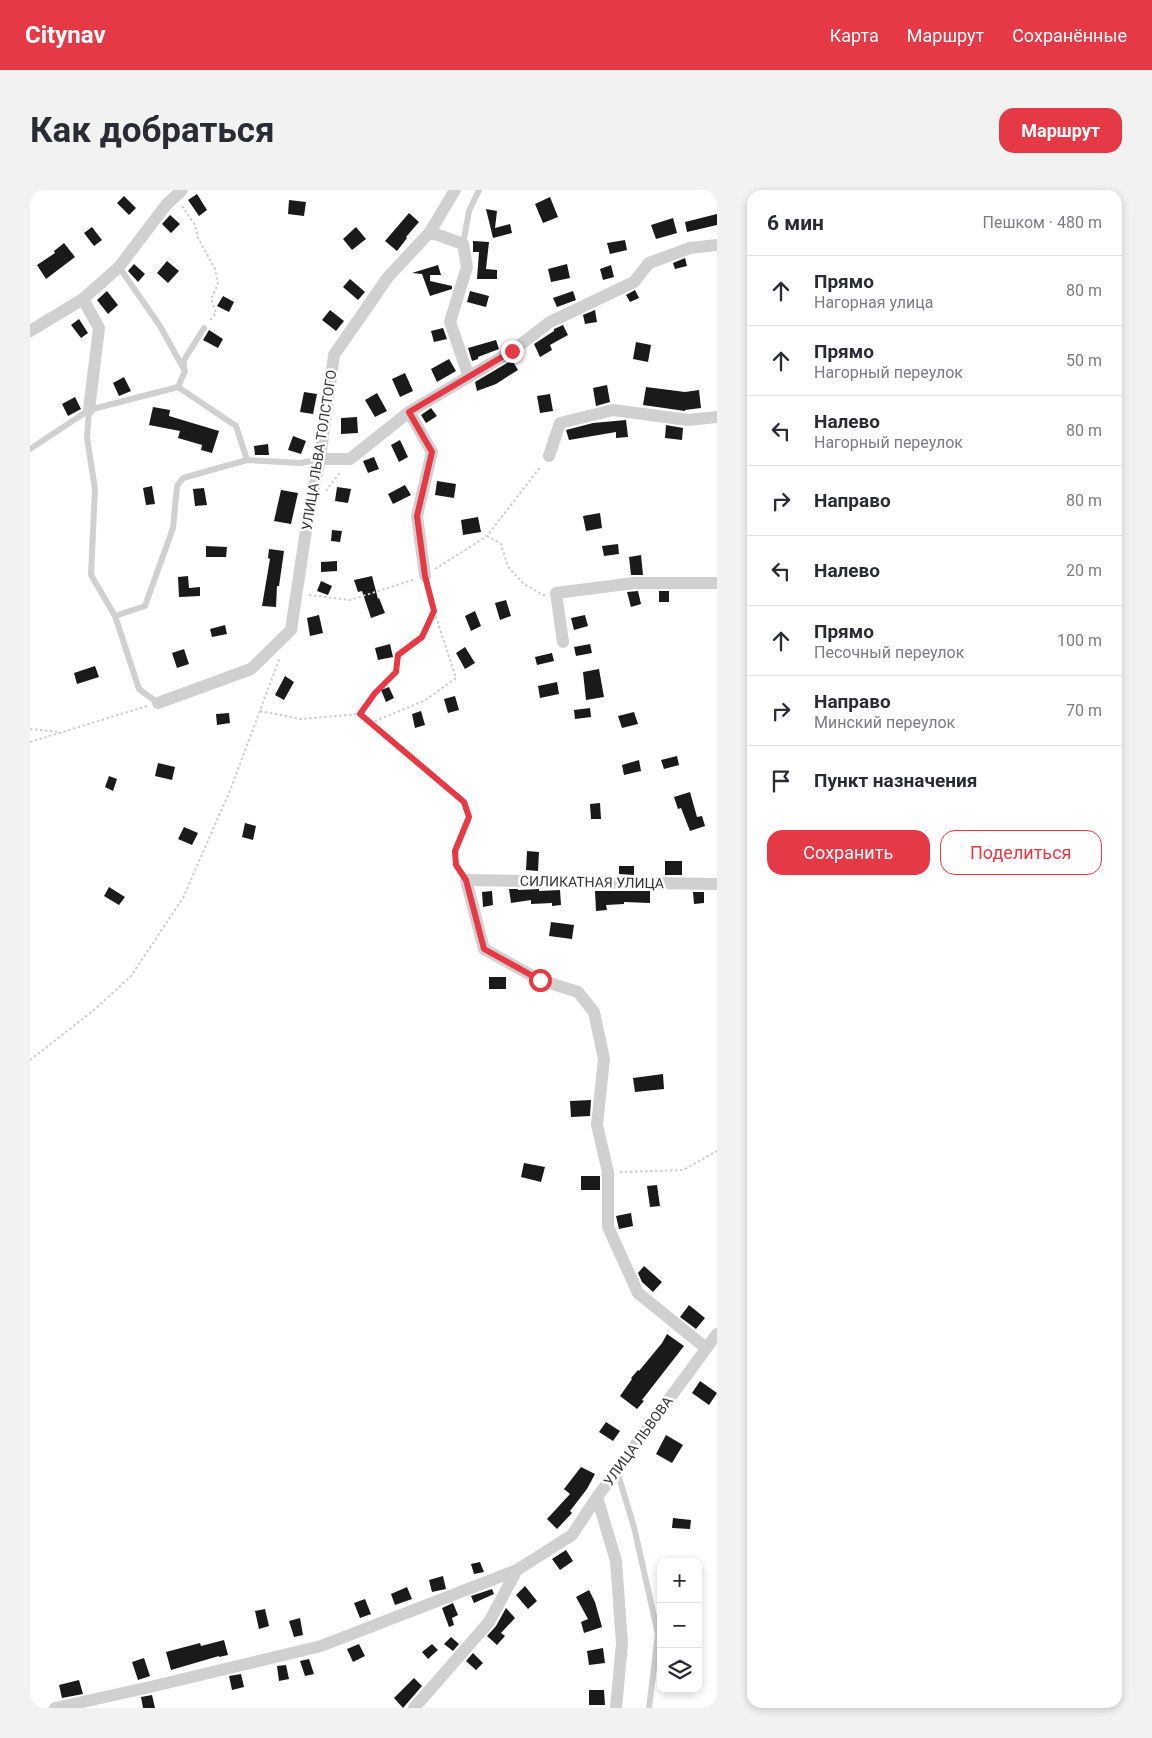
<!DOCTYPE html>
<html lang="ru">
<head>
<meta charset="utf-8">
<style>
	body { margin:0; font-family:Roboto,sans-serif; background:#f2f2f3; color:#2b2b33 }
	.controls { position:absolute; right:15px; bottom:15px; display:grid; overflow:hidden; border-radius:10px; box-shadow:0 2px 8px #0003 }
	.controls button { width:45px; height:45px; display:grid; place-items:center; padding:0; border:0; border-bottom:1px solid #e1e1e2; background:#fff; color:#2b2b33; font:25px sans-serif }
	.stop { position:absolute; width:15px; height:15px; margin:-11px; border:4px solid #e63946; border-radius:50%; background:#fff }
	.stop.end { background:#e63946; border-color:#fff; box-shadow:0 1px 5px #0008 }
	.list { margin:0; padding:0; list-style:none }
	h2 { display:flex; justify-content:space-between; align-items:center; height:65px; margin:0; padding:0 20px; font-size:21px }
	h2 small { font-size:16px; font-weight:400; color:#7c7c81 }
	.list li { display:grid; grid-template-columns:32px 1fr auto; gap:15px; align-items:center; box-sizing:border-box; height:70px; padding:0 20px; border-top:1px solid #e1e1e2 }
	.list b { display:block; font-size:19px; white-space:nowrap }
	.list p { margin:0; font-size:16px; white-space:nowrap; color:#7c7c81 }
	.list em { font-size:16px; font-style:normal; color:#7c7c81 }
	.actions { display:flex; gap:10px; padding:15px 20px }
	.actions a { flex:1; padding:11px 0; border:1px solid #e63946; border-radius:15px; text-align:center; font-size:18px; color:#e63946 }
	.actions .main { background:#e63946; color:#fff }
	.icon { flex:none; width:28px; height:28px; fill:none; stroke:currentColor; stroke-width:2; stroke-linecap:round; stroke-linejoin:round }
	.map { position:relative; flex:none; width:687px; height:1518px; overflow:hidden; border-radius:15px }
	header { display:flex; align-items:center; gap:30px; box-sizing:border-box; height:70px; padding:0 25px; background:#e63946; color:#fff }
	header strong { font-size:24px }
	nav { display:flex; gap:28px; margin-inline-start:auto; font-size:18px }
	.intro { display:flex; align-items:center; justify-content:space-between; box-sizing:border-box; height:120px; padding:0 30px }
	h1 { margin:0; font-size:35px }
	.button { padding:12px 22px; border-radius:15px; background:#e63946; color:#fff; font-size:18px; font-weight:700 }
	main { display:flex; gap:30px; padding:0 30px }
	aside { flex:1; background:#fff; border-radius:15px; box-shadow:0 2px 8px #0003 }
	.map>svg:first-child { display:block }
	.building { fill:#1a1a1a }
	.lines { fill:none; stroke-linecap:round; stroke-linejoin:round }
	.path { stroke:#cdcdcd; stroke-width:2; stroke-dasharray:2.5 2.5; stroke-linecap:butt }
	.lane { stroke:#d0d0d0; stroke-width:6 }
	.street { stroke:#d0d0d0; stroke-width:12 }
	.route { stroke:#e63946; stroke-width:6 }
	.labels { text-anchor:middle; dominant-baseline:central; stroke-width:5; stroke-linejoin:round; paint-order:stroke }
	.street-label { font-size:14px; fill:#333; stroke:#fff }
</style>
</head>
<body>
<header>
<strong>Citynav</strong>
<nav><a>Карта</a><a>Маршрут</a><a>Сохранённые</a></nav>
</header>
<div class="intro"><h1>Как добраться</h1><a class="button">Маршрут</a></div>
<main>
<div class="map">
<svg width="687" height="1518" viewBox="0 0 687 1518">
	<rect width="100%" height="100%" fill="#fff"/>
	<!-- building -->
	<path class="building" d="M167,4l10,16 -8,6 -11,-16z
		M94,6l12,12 -7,7 -12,-12z
		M520,7l8,20 -15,6 -8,-19z
		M259,10l17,2 -2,14 -16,-2z
		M456,19l11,2 -2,17 15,-4 2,9 -19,5z
		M379,23l10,9 -13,15 1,1 -10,13 -12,-10z
		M687,24v11l-30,7 -2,-10z
		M140,25l10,9 -9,9 -9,-9z
		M643,28l4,15 -21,6 -5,-14z
		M62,37l10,13 -8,6 -10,-13z
		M326,37l10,12 -14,11 -9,-11z
		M595,50l2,10 -17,4 -3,-11z
		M443,51l16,1 -3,27 11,1v9h-20l2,-27h-6z
		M34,53l11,14 -29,22 -9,-14 18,-12 -1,-2z
		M655,68l2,8 -12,3 -2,-6z
		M137,71l12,10 -11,12 -11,-10z
		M104,74l11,10 -7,8 -10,-11z
		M537,74l3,14 -19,4 -3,-13z
		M408,75l3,10h-11v6l22,5v3l-22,7 -8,-22 -10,-1z
		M581,75l3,12 -11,3 -3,-11z
		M320,89l15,13 -7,8 -15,-13z
		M605,100l4,8 -9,4 -4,-7z
		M77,101l11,14 -10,9 -11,-14z
		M440,101l19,5 -3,11 -19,-5z
		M543,101l3,9 -19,7 -4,-9z
		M193,106l11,6 -5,10 -12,-6z
		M300,120l14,11 -8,10 -14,-11z
		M565,120l2,12 -12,2 -2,-9z
		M49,129l9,14 -7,5 -10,-13z
		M533,135l5,10 -18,10 2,5 -12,7 -6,-13 20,-13v-2z
		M413,138l4,11 -13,3 -3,-11z
		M179,140l14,9 -5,9 -15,-8z
		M466,150l3,9 -21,8v2l-6,2 -4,-13z
		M606,152l15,3 -3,17 -15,-3z
		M419,169l7,12 -19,11 -6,-13z
		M482,170l6,10 -22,14 -19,7 -2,-9z
		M375,183l8,18 -13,6 -8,-18z
		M94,187l7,14 -12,5 -6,-13z
		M577,195l3,17 -14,4 -3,-18z
		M616,197l39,5 14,-2 2,18 -16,2v1l-42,-6z
		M274,202l13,2 -4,20 -13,-2z
		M347,203l10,18 -12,6 -10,-17z
		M520,204l3,17 -13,2 -3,-17z
		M45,207l6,12 -13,7 -6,-12z
		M123,217l17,3 -1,6 50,15 -7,22 -11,-3 1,-5 -24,-7 2,-7 -31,-6z
		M401,218l6,8 -11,7 -5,-8z
		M327,227l1,16 -17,1v-16z
		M596,230l2,17 -12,1v-6l-47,8 -3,-10 27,-7z
		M636,235l17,3 -1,12 -17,-2z
		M263,246l13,5 -5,13 -13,-4z
		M370,250l8,17 -9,5 -8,-17z
		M238,254l1,11h-14l-1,-9z
		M344,267l5,12 -11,4 -5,-12z
		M407,291l19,3 -2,14 -19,-3z
		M375,295l6,10 -18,9 -5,-10z
		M122,296l3,18 -9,1 -3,-17z
		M307,297l14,2 -3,14 -13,-2z
		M174,298l3,17 -12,1 -2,-17z
		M251,300l17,3 -7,31 -17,-3z
		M570,323l2,15 -16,3 -3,-15z
		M448,327l3,15 -18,3 -2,-15z
		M302,340l10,1 -2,11 -9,-1z
		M588,354l1,10 -15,2 -2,-10z
		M176,356l21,1 -1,10h-20z
		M239,359l15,2 -5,35h-2l-1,21 -14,-1 8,-47 -2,-1z
		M611,365l2,20h-12l-2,-18z
		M307,371v10l-16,1v-10z
		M158,386l1,12 11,-1v9l-21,1 -1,-20z
		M342,386l6,23 1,-1 6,15 -14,5 -9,-27 -4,1 -4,-12z
		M291,391l11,5 -4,9 -11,-4z
		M608,401l3,13 -10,3 -4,-15z
		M629,401h10v11h-10z
		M476,410l5,16 -11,4 -5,-17z
		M445,421l6,15 -10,5 -6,-15z
		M289,425l4,18 -13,3 -3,-18z
		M555,425l3,11 -14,4 -3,-12z
		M195,435l2,9 -15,3 -2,-8z
		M360,454l3,13 -15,3 -3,-12z
		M560,454l2,9 -16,3 -2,-9z
		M435,457l10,16 -10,6 -9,-16z
		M154,459l5,15 -12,4 -5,-15z
		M522,463l2,8 -17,4 -2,-8z
		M65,476l4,11 -22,7 -3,-11z
		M569,479l5,28 -18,3 -3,-28z
		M255,486l9,6 -10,18 -9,-5z
		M527,492l2,12 -19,4 -2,-12z
		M359,497l5,11 -8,4 -5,-12z
		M425,506l4,14 -11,3 -4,-14z
		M560,518l1,9 -16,2 -1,-9z
		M391,521l4,14 -10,3 -3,-14z
		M604,522l4,12 -16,4 -4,-12z
		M199,523l1,10 -13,2 -1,-11z
		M647,566l2,9 -15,4 -3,-9z
		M609,570l2,11 -17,4 -2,-10z
		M128,573l17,4 -3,13 -17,-4z
		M79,586l8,3 -4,12 -8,-4z
		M660,602l7,25 5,-1 3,10 -15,5 -9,-23 -3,1 -4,-12z
		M570,613l1,16h-10l-1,-15z
		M215,633l11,3 -3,14 -11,-3z
		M154,637l14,6 -6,12 -14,-6z
		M497,661l12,1 -1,19 -12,-1z
		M635,671h17v14h-17z
		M589,676h15v9l-15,-1z
		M79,697l16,10 -6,8 -15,-9z
		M479,699h9v1l21,-1v2l21,-1 1,15 -9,1v-3l-21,1v-4l-20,3z
		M462,701l1,14 -10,2 -1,-15z
		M565,701h55v12l-26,-1v2l-18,1 1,5 -11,1z
		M663,702h11v11l-10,1z
		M521,732l23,3 -2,14 -23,-3z
		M459,787h17v12h-17z
		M633,884l1,15 -29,3 -2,-14z
		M561,910l-1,16 -19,1 -1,-16z
		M494,973l21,4 -4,15 -20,-5z
		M551,986h19v14h-19z
		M627,995l3,21 -10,1 -3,-21z
		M601,1023l2,13 -14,3 -3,-13z
		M614,1076l18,16 -9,10 -11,-10 -4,-9z
		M659,1115l16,13 -9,11 -16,-12z
		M637,1144l17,12 -42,54 2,1 -7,8 -17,-13 12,-17 -1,-1 7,-8 1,1 23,-28z
		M670,1191l17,12 -8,12 -17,-12z
		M576,1232l14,9 -7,10 -14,-9z
		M636,1245l17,10 -11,18 -16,-9z
		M551,1277l14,7 -8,15 -17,22 2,2 -15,16 -10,-10 23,-25 -6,-5z
		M643,1328l18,2 -1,9 -18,-1z
		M536,1360l7,11 -13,9 -8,-11z
		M450,1372l4,10 -10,2 -3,-10z
		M413,1386l3,13 -14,3 -3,-12z
		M495,1396l12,15 -9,8 -12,-14z
		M377,1397l5,12 -17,6 -4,-11z
		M462,1399l2,5 -20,9 -3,-7z
		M559,1400l6,12 7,25 -18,6 -3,-11 7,-3 -12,-22z
		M335,1409l6,15 -11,4 -6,-15z
		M423,1413l5,12 -6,3 2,7 -5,2 -7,-19z
		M476,1418l9,10 -14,15 4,3 -8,9 -10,-9 9,-10z
		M235,1419l4,17 -10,3 -4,-18z
		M270,1428l3,17 -9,2 -5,-16z
		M421,1447l8,7 -6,7 -9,-7z
		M194,1450l4,15 -9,2v-1l-48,14 -5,-18 34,-9 1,3z
		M329,1454l6,12 -12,6 -6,-13z
		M402,1454l6,6 -10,9 -6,-7z
		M573,1458l2,15 -16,2 -2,-14z
		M443,1463l10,10 -7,7 -10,-9z
		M114,1468l6,18 -12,4 -6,-18z
		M279,1469l5,15 -9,2 -5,-15z
		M256,1475l3,14 -10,2 -2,-15z
		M211,1484l3,13 -12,3 -3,-14z
		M384,1488l8,8 -19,22 -9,-10z
		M49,1490l4,14 -21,4 -3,-13z
		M559,1500h15l1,15h-16z
		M122,1505l3,13h-12l-2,-11z"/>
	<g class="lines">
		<!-- path -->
		<path class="path" d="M152,16l13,19 3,13 17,31 3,15 -7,15 5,14 -7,9
			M296,301l15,-20
			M457,346l14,8 7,23 16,17 19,11h2
			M405,379l52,-33 54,-70
			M279,405l41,5 63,-20
			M230,521l41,8 59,-5 104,88 5,15c-7,17 -20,37 -9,54
			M330,524l15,-21 21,-21 2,-17 24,-18 12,-26 -6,-23
			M340,533l54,-22 32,-23 -22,-67
			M0,539l30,3
			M0,552l117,-36
			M0,870l64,-50 37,-34 52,-78 48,-110 49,-131
			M590,982l63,-2 34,-19"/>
		<!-- lane -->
		<path class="lane" d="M433,54l6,-33 10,-21
			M89,77l41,59 25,45 -7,16
			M154,178v-8l20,-32
			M59,220l-2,28 8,51 -4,86 24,41 24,73 19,14
			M0,259l59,-39 89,-23 58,39 11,34 54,3 19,-4
			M85,426l30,-10 28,-78 4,-42 6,-8 64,-18
			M587,1281l17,56 24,107 -9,74"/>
		<!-- street -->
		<path class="street" d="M400,42l33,12 4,23 -17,55 19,55
			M53,109l16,29 -10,82
			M0,141l53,-32 36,-32 47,-62 16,-15
			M379,222l23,40 -15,64 8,60
			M519,266l11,-33 53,-13 75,10 29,-3
			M290,269h30l59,-47 103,-61 38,-29 84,-40 15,-19 41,-15 27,-3
			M533,452l-7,-49 78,-10h83
			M128,513l93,-34 40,-39 17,-113 12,-58 14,-104 54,-78 42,-45 25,-42
			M676,1158l-68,-55 -30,-66v-55l-11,-47 7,-66 -10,-47 -16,-20 -38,-12 -56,-31 -18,-69 251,4
			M25,1518l95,-21 171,-41 196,-76 55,-35 25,-38
			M384,1518l75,-86 28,-52
			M586,1518l6,-64 -6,-83 -19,-64 120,-163"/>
	</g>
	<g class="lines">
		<!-- route -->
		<path class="route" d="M482,161l-103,61 23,40 -15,64 8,60 9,35 -12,26 -24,18 -2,17 -21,21 -15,21 104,88 5,15 -14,34 1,14 10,15 18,69 56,31"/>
	</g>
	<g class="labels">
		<!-- street labels -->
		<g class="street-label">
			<text transform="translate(289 260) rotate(-81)">УЛИЦА ЛЬВА ТОЛСТОГО</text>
			<text transform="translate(562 692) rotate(1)">СИЛИКАТНАЯ УЛИЦА</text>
			<text transform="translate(608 1251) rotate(-54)">УЛИЦА ЛЬВОВА</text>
		</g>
	</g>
</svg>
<div class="controls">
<button>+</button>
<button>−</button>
<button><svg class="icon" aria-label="layers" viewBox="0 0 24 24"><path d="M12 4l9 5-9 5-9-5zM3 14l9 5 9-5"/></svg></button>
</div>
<div class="stop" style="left:510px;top:790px"></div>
<div class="stop end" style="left:482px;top:161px"></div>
</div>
<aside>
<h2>6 мин<small>Пешком · 480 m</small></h2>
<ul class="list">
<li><svg class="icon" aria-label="ahead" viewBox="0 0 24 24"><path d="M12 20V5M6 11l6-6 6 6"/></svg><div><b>Прямо</b><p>Нагорная улица</p></div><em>80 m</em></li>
<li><svg class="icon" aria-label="ahead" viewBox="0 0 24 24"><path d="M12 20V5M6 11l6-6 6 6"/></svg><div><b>Прямо</b><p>Нагорный переулок</p></div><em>50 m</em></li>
<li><svg class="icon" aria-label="left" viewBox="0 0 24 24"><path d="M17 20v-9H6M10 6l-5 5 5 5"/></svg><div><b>Налево</b><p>Нагорный переулок</p></div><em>80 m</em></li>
<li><svg class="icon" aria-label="right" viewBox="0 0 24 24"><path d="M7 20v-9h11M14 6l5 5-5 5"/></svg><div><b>Направо</b></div><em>80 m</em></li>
<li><svg class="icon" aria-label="left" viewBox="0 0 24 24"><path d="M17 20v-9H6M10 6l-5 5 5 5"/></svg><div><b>Налево</b></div><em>20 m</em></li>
<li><svg class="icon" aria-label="ahead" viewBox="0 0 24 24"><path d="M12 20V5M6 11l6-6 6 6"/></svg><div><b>Прямо</b><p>Песочный переулок</p></div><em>100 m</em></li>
<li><svg class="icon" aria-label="right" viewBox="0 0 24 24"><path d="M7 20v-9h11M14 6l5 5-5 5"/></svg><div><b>Направо</b><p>Минский переулок</p></div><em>70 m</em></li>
<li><svg class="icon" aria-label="arrive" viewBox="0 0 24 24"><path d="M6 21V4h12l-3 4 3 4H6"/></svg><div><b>Пункт назначения</b></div></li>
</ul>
<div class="actions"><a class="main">Сохранить</a><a>Поделиться</a></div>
</aside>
</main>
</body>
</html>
